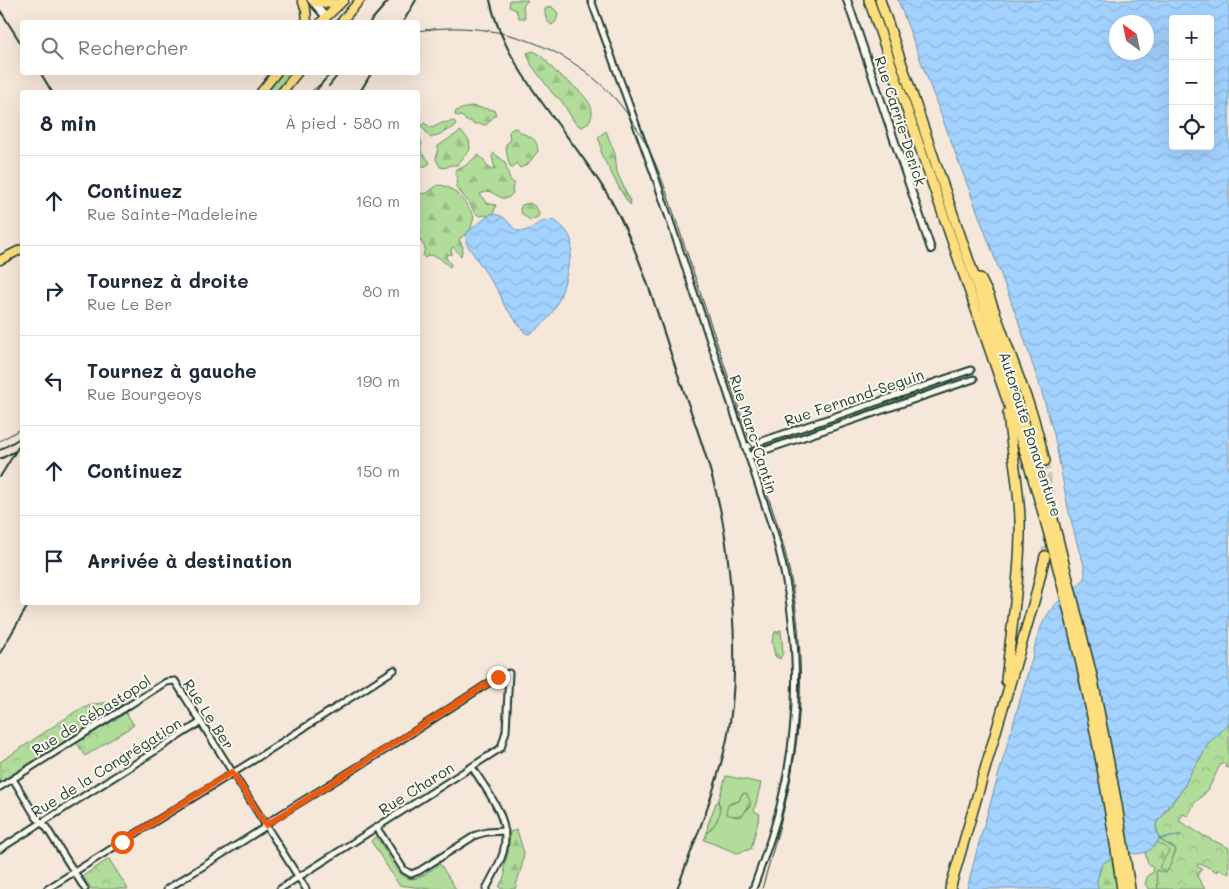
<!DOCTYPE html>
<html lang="fr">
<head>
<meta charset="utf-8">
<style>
	body { margin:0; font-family:Mali,sans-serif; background:#f6f6f7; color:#1f2937 }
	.controls { position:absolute; right:15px; top:15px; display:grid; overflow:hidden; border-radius:5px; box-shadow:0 5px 20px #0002 }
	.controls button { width:45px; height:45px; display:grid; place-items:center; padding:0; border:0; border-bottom:1px solid #e0e1e3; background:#fff; color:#1f2937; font:25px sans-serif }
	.compass { position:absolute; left:1109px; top:15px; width:45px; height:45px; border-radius:50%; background:#fff; box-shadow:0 5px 20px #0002; rotate:327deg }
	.stop { position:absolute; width:15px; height:15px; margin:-11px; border:4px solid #ea580c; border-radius:50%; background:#fff }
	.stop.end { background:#ea580c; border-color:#fff; box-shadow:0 1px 5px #0008 }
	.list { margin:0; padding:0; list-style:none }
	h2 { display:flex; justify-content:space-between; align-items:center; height:65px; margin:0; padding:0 20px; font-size:21px }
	h2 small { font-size:16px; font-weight:400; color:#747a83 }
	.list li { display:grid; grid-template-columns:32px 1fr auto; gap:15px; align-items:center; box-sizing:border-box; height:90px; padding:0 20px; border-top:1px solid #e0e1e3 }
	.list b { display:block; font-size:19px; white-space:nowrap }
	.list p { margin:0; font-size:16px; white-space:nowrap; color:#747a83 }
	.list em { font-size:16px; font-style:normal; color:#747a83 }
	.icon { flex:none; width:28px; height:28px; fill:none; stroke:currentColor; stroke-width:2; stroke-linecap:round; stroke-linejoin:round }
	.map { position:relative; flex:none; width:1229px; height:889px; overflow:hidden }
	.search { position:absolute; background:#fff; box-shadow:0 5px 20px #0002; left:20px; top:20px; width:400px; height:55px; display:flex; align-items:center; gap:12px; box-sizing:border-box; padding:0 18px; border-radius:5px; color:#747a83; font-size:19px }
	.panel { position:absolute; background:#fff; box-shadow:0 5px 20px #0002; left:20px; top:90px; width:400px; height:515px; border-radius:5px }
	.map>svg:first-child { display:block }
	.green { fill:#b1dc99; stroke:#688c66; fill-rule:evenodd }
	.forest { fill:url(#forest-firs); stroke:#688c66 }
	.park { fill:url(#park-crowns); stroke:#688c66 }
	.water { fill:url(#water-waves); stroke:#6e96ae; fill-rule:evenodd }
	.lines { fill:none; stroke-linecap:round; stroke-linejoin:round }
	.stream { stroke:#6e96ae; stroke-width:2 }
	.motorway-tunnel { stroke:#cac5b8; stroke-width:9; stroke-dasharray:9 4.5; stroke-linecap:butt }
	.minor-casing { stroke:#1f3d34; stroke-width:9 }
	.tertiary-casing { stroke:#1f3d34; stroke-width:10 }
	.primary-casing { stroke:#1f3d34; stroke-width:11 }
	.motorway-casing { stroke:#1f3d34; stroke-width:12 }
	.minor { stroke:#fbf7ec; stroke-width:5 }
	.tertiary { stroke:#fbf7ec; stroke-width:6 }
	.primary { stroke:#fedf80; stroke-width:8 }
	.motorway { stroke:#fedf80; stroke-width:9 }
	.tram { stroke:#1f3d34; stroke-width:1 }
	.rail { stroke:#1f3d34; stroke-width:2 }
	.route { stroke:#ea580c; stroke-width:6 }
	.labels { text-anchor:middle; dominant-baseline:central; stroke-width:4; stroke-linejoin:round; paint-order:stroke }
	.street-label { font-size:15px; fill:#1f3d34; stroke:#fbf7ec }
</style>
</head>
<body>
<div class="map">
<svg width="1229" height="889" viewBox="0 0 1229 889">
	<defs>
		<pattern id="forest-firs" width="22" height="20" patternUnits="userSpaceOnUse" patternTransform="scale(1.25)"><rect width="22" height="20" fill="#b1dc99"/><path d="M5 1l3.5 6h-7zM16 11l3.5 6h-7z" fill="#98be84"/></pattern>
		<pattern id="park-crowns" width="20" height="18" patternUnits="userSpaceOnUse" patternTransform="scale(1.25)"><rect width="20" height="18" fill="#b1dc99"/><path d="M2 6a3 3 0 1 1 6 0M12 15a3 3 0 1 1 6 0" fill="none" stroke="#98be84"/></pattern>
		<pattern id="water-waves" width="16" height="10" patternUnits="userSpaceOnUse" patternTransform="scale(1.25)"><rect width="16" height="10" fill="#a3d2ff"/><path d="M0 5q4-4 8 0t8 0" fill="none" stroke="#8cb5db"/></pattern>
	</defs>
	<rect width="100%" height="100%" fill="#f5e7d9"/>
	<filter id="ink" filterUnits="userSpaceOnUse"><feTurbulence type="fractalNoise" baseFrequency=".02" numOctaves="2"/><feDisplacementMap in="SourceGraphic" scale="10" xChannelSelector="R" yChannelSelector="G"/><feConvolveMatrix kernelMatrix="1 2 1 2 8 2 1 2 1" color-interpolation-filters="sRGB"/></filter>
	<g filter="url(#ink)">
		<!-- green -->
		<path class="green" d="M281,73h13l-16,19h-13z
			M955,378l1,4 -100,34 -1,-4z
			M841,417l1,4 -82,28 -1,-4z
			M726,776l35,7 -7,28 6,3 -9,35 -14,4 -33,-13 3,-7 10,-12 3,-16 -2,-3zM746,793l3,6 1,8 -10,10 -7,-1 -3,-13 9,-2 3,-7z
			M375,837c12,9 21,48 42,41 8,-3 16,-10 23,-14l16,25h-27l-30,-4 -28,-44z
			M1159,839l17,10 -6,17 -4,7 -7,-6 -2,-25z"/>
		<!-- forest -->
		<path class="forest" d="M510,0h18l-5,6 2,12h-6l-3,-8 -7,-3z
			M551,6l7,7c0,4 -2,10 -6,12 -5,-2 -8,-11 -7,-16z
			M533,51c9,3 16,14 23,21 11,10 45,30 34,48 -2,4 -5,6 -9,7l-6,-4 -14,-23 -7,-5 -22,-29 -5,-13z
			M471,106l23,4 2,4 -10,11 -5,-1h-8l-2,-3h-5l-3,-4 -8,-2 1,-4z
			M454,121l2,2 -3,5 -22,10 -10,-12 3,-3 8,5 10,-5z
			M515,128c3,1 5,4 7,5 10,5 15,5 16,18l-11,14 -7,3 -4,-5 -3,5h-2c-3,-6 -5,-17 -5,-24l4,-3 -1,-9 3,-3z
			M461,131l8,9 1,10 -13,15h-6l-6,3 -5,-1 -4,-8 2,-13z
			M606,131l9,23 2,18 14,31 -1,2 -8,-12 -21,-39v-9l-3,-8z
			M418,135l4,8c-4,14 4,11 8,20l-4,3h-8z
			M494,153l11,9 5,18 5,4 -3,4 1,5 -5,5h-6l-13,-7 -9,3 6,9 10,2 -3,10 -5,3 -3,-3 -5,1 -6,-4 -4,-8 -14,-17 1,-10 -2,-5 1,-3 9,-3 13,-11 5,4 6,9 6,1 -3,-13z
			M438,185c16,0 29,19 36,32l-4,14 -11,8 4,8 -2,9 -8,-9 -2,2 1,5 -5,1 -1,3 5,6 -1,3 -12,-10 -9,-2 -4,3 -2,-2 2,-8 -7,-12v-42l9,-1z
			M530,203l6,4 3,6 -1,4 -8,3 -8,-6 -2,-5 2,-4z
			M781,630l2,23 -3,6 -5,-3 -3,-15 3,-9z
			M746,793l5,10 -9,13h-9l-7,-2 2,-9 11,-4 3,-7z
			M718,802c6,11 -3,23 -11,31l1,-9 8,-21z
			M517,830l7,23 -2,12 -7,24h-14l-2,-2 6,-12 -1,-9 4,-13 2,-21z
			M1157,842l9,5 3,4 -10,16 7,6 2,16h-19l-4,-5 3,-9 6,-3 -2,-5 -4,-3 -3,-11z
			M1113,857l4,32h-19l-1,-9 5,-16z"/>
		<!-- park -->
		<path class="park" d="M111,702l14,1 -125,79v-20l78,-52 16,-6z
			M126,713l8,12 -49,31 -8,-13z
			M1229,723v45l-4,-1 1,-4 -6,2 -12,25 -14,14 -6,12 -5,-2 -4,7 25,15 25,12v26l-11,-5 -1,3 -13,-7 -6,-1 -1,2 5,3 -5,7 8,13h-47l-2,-19 10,3 4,-7 6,-17 -17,-10 -3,-15 28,-37 9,-19 7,-9 8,-16z
			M109,859l19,30h-37l-8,-13z"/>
		<!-- water -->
		<path class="water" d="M898,0h331v723l-11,12 -10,8 -5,11 -10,14 -9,19 -21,26 -1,5c-10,4 -5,13 -3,21 -13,23 -27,10 -46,18 -4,2 -7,5 -11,7l-5,16 1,9h-131l11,-43 55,-191c4,-22 11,-41 28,-56 5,-5 21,-14 23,-21 3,-7 -2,-20 -5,-27l-11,-43 -14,-74 -13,-44 -23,-70zM1173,19h37v127h-37zM1116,22h30v30h-30z
			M491,214c19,0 18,16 29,17 9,1 15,-7 22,-9 3,-1 8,-2 12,-2 6,4 15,12 17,20 2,9 -1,18 -3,27 -5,26 -13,53 -39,67l-4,-1 -21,-28 -4,-11 -34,-51 1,-11z"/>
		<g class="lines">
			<!-- stream -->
			<path class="stream" d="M1159,839l21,-4"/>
			<!-- motorway-tunnel -->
			<path class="motorway-tunnel" d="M1045,461l5,41
				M1045,556l4,-24"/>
			<!-- minor casing -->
			<g class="minor-casing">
				<path id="minor" d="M591,0l66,182 117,350c26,89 29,184 6,274 -7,29 -17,56 -27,83
					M745,447l226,-77
					M748,456l226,-77
					M472,767c17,27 40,53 31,86 -4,13 -11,24 -17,36
					M13,779l23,38 10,10 39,62
					M0,787l166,-105 9,-1 131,208
					M377,828l27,42 7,4 8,-3 57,-36 11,-3 18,-1
					M0,849l201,-127
					M47,889l210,-131 137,-88
					M167,889l95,-60 8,-8 120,-74 108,-70 11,-4 -3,58 -5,17 -221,141"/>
			</g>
			<!-- tertiary casing -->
			<g class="tertiary-casing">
				<path id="tertiary" d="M311,0l15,17
					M847,0l84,249"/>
			</g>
			<!-- primary casing -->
			<g class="primary-casing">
				<path id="primary" d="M302,0l4,10 1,12
					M314,2l26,2
					M321,22l23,-22
					M341,22l19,-22
					M261,92l16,-20
					M282,92l16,-20
					M0,260l22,-11"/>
			</g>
			<!-- motorway casing -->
			<g class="motorway-casing">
				<path id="motorway" d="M869,0l153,443c46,145 78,295 100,446
					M880,0l135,396 37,119 41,165 24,125 13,84
					M980,278l9,18 44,120 12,45
					M1006,681c5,-53 15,-108 14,-161 -1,-36 -9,-72 -12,-107
					M950,889l85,-291 10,-42"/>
			</g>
			<!-- minor -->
			<use href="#minor" class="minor"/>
			<!-- tertiary -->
			<use href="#tertiary" class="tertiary"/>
			<!-- primary -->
			<use href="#primary" class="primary"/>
			<!-- motorway -->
			<use href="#motorway" class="motorway"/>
			<!-- tram -->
			<path class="tram" d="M418,31c82,-14 168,20 215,91 17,25 28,54 38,83l106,318c25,81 30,165 15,248 -7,40 -19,79 -30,118
				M311,92l23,-20
				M0,441l22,-13"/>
			<!-- rail -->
			<path class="rail" d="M490,0c16,75 86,137 123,204 28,51 44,109 63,165 14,41 30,81 40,123 9,33 12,66 15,99 4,50 6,99 -4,148 -11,52 -32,101 -50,150
				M0,10l22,35
				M370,22l19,-22
				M403,22l13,-22
				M40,72l12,20
				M329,86l11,-14
				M315,92l16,-20
				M360,92l12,-20
				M0,450l22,-13
				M0,459l16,-8
				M0,477l22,-36
				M0,653l30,-51"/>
		</g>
	</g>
	<g class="lines" filter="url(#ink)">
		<!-- route -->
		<path class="route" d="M122,842l110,-70 34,53 232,-148"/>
	</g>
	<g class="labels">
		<!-- street labels -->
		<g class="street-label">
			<text transform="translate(901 121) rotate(72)">Rue Carrie-Derick</text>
			<text transform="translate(854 397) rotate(-19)">Rue Fernand-Seguin</text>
			<text transform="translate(754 434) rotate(72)">Rue Marc-Cantin</text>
			<text transform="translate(1031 434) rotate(72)">Autoroute Bonaventure</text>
			<text transform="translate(209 714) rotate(57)">Rue Le Ber</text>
			<text transform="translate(91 715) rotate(-32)">Rue de Sébastopol</text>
			<text transform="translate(106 767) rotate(-32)">Rue de la Congrégation</text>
			<text transform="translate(416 788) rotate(-32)">Rue Charon</text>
		</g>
	</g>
</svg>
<div class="controls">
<button>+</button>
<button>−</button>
<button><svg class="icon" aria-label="locate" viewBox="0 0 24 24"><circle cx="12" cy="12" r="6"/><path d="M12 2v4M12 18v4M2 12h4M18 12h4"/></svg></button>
</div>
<svg class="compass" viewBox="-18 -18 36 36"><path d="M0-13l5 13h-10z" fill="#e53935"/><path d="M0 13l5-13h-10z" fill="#747a83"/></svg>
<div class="stop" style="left:122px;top:842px"></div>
<div class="stop end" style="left:498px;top:677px"></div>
<div class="search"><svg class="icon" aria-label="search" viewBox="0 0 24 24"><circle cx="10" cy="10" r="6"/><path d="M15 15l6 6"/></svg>Rechercher</div>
<section class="panel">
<h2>8 min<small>À pied · 580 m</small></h2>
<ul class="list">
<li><svg class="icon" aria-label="ahead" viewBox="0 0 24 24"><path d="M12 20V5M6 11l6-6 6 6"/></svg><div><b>Continuez</b><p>Rue Sainte-Madeleine</p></div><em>160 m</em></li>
<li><svg class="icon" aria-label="right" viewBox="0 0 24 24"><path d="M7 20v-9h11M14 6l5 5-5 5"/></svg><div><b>Tournez à droite</b><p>Rue Le Ber</p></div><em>80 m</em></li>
<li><svg class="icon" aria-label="left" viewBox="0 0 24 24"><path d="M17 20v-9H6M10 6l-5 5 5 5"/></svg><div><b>Tournez à gauche</b><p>Rue Bourgeoys</p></div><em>190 m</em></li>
<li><svg class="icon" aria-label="ahead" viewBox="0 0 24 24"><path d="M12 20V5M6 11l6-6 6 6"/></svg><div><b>Continuez</b></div><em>150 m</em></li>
<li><svg class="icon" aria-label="arrive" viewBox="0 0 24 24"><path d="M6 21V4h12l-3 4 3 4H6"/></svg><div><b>Arrivée à destination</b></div></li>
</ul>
</section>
</div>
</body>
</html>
